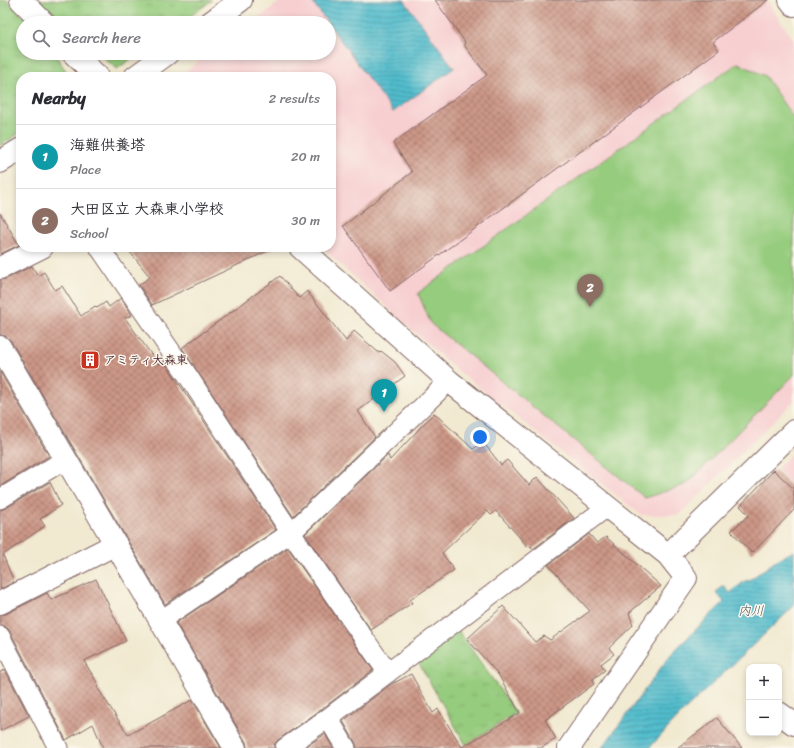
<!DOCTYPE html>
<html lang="en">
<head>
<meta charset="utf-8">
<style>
	body { margin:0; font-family:Sriracha,"Klee One",sans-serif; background:#f7f7f7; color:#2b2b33 }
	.controls { position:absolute; right:12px; bottom:12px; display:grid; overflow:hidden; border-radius:8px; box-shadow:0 2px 6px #0003 }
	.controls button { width:36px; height:36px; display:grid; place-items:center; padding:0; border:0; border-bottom:1px solid #e1e1e2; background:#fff; color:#2b2b33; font:20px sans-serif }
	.you { position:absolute; left:480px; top:437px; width:14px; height:14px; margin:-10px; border:3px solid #fff; border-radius:50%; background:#1a73e8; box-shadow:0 0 0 6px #1a73e833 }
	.badge { display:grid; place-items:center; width:26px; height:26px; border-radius:50%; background:#7c3aed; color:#fff; font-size:13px; font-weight:700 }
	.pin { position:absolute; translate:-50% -33px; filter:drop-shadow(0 1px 2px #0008) }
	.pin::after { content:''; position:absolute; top:21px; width:14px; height:12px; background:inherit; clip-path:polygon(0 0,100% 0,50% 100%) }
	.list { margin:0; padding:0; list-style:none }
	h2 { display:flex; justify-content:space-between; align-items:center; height:52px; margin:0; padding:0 16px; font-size:17px }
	h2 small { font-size:13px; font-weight:400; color:#7c7c81 }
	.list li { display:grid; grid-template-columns:26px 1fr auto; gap:12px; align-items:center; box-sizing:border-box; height:64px; padding:0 16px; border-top:1px solid #e1e1e2 }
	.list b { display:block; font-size:15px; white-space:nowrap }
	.list p { margin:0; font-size:13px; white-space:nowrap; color:#7c7c81 }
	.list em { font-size:13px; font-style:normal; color:#7c7c81 }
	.icon { flex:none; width:22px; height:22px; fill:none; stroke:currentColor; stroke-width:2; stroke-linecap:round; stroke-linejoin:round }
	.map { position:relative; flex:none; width:794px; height:748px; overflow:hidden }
	.search { position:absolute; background:#fff; box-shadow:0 2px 6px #0003; left:16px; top:16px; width:320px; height:44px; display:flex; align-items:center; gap:10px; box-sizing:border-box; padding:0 14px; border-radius:22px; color:#7c7c81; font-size:15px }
	.panel { position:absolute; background:#fff; box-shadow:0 2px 6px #0003; left:16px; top:72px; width:320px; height:180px; border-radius:16px }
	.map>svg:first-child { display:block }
	.built { fill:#f7cfd1 }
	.park { fill:url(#park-tufts); stroke:#707654 }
	.pitch { fill:#96cc7e; stroke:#707654 }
	.water { fill:url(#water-rules); stroke:#4e6e7c }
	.building { fill:url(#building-cross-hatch) }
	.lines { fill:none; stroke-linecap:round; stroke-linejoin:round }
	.lane-casing { stroke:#846665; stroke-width:21 }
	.street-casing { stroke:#846665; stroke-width:24 }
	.secondary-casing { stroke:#846665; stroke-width:24 }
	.lane { stroke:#fff; stroke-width:19 }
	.street { stroke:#fff; stroke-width:22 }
	.secondary { stroke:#fff; stroke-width:22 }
	.labels { text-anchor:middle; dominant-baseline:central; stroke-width:3; stroke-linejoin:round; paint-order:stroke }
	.poi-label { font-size:12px; font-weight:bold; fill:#4a1f2b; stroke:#fbf7ec; text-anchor:start }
	.water-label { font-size:13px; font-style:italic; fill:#4c5663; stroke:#fbf7ec }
</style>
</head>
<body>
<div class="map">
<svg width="794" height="748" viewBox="0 0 794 748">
	<defs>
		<pattern id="park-tufts" width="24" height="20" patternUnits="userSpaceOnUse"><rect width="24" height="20" fill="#96cc7e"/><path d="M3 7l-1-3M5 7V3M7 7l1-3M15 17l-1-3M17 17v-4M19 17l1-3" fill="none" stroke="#83af6d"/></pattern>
		<pattern id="water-rules" width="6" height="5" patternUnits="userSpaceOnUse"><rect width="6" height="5" fill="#51bccc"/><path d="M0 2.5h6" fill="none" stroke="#4598a6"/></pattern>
		<pattern id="building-cross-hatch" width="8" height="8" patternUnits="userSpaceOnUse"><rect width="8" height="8" fill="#cc9787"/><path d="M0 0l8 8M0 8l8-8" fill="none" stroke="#a87b6f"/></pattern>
	</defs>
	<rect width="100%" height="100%" fill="#fbf7ec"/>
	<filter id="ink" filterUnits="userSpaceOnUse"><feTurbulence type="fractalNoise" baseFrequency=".025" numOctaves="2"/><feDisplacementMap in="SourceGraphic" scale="8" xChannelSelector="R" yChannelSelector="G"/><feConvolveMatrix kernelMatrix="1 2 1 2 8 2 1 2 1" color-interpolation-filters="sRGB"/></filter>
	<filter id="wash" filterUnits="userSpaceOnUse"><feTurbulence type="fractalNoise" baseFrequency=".012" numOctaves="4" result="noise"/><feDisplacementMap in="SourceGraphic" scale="16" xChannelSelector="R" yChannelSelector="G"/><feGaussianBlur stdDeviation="0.9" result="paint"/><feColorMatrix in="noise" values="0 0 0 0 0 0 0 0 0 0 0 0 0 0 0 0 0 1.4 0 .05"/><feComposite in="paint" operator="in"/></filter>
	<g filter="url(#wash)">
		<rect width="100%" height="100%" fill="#f1e9d0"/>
		<!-- built -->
		<path class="built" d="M282,0h484l28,40v361l-115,114h-38l-189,-149 -131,-119h10v-170h-153l32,-24h119v-30h-78z
			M794,451v37l-18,-19z"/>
		<!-- park -->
		<path class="park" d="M0,0h7l23,23h-7v30h31l16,24h-49v55l-21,14z
			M37,0h175l-31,23h-117z
			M98,53h41l-22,16z
			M458,630l58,83 -50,32 -49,-85z"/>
		<!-- pitch -->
		<path class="pitch" d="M738,63l27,13 29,43v256l-107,109 -42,14 -214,-174 -13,-31z"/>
		<!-- water -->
		<path class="water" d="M311,0h93l50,68 -61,44z
			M794,551v55l-108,103 -33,35 -3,4h-48l69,-94 53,-52 -8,-10 8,-6 6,7 15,-12 6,-2 26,-19z"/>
		<g id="blocks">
			<!-- building -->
			<path class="building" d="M435,0h333l-55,42 6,8 -329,241 -47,-65 69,-54 -19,-29 94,-68 -23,-30 1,-3z
				M0,213l19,32 -19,9z
				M126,247h150l-124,58 -13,-20 11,-8z
				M32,266l6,10 6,-4 11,18 7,-4 19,30 14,-10 2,2 9,-6 3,5 12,-9 11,17 -7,3 34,47 5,-4 112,169 -111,74 -154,-263 -5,-5 -6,-1v-55l6,-1z
				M280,276l19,22 8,-7 39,50 8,-10 25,22 2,-2 14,11 10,14 -47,35 17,26 -82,79 -111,-168z
				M0,372l49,84 -49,30z
				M434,413l39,36 10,-7 18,23 6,-5 22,25 8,-8 37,41 -41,31 -2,-3 -2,2 -33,-37 -5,4 -4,-4 -45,42 12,17 -44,30 2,3 -41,27 -66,-96 83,-79 2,5z
				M774,470l20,19v21l-42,43 -21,-22 18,-16 -9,-9z
				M50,482l11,23 -21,14 5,7 -42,29 11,27 -14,7v-79l6,-2z
				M589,534l8,9 9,-6 55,49 -32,27 4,12 -24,23 5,6 -13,10 4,6 -12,9 1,5 -49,36 11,19 -15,9h-184l-2,-6 -12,-21 47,-36 21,-11 22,39 5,-4 24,38 58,-34 -22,-39 -31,-35 36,-33 32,36 9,-6 6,4 40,-29 -42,-46z
				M288,548l85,122 -51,39 -43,30 -4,4 -1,5h-27l-1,-6 -70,-119z
				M96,579l30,62 -42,20 15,25 -2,1 31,48 64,-35 29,48h-118l-10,-24 -27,16 -56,-109 -4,-4 -6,-3v-9l6,-1 41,-21 4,7z
				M5,670l24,46 -29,15v-59z
				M717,718l25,30h-65z
				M325,734l8,14h-29z"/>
		</g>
	</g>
	<g filter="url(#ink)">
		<use href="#blocks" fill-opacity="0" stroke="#846665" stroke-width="1"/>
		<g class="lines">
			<!-- lane casing -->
			<g class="lane-casing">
				<path id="lane" d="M99,247l89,129 103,157 97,140
					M0,499l66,-40
					M160,621l133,-90 156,-150
					M0,636l58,112
					M328,718l18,30
					M285,748l43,-30 279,-211"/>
			</g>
			<!-- street casing -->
			<g class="street-casing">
				<path id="street" d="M21,0l23,23
					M790,0l4,5
					M73,53l25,24
					M300,247l149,134 219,174 18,23 -117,170
					M0,268l42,-21
					M0,347l235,401
					M668,555l126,-124
					M0,603l116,-59
					M779,713l15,11"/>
			</g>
			<!-- secondary casing -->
			<g class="secondary-casing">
				<path id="secondary" d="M210,23l31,-23
					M135,77l33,-24
					M0,162l21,-13"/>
			</g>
			<!-- lane -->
			<use href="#lane" class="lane"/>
			<!-- street -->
			<use href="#street" class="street"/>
			<!-- secondary -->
			<use href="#secondary" class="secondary"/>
		</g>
	</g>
	<!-- icons -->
	<defs>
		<g id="building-square" transform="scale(1)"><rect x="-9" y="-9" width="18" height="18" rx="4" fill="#c8321e" stroke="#fbf7ec"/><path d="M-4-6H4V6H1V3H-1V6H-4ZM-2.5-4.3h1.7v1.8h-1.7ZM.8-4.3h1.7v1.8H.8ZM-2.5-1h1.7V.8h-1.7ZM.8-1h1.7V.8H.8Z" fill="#fff"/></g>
	</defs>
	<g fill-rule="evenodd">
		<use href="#building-square" x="90" y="360"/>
	</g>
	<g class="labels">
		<!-- poi labels -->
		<g class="poi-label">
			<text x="104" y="360">アミティ大森東</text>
		</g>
		<!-- water labels -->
		<g class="water-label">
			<text x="751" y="610">内川</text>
		</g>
	</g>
</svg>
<div class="controls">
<button>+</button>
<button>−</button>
</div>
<div class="you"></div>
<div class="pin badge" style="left:384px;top:412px;background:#0f9aa8">1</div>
<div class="pin badge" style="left:590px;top:307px;background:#8d6e63">2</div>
<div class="search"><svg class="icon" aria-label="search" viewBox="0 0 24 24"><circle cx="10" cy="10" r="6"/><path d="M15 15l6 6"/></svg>Search here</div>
<section class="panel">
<h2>Nearby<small>2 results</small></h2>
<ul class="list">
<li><span class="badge" style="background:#0f9aa8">1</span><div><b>海難供養塔</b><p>Place</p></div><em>20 m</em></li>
<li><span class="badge" style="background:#8d6e63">2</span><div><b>大田区立 大森東小学校</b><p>School</p></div><em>30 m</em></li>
</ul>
</section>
</div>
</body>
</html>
